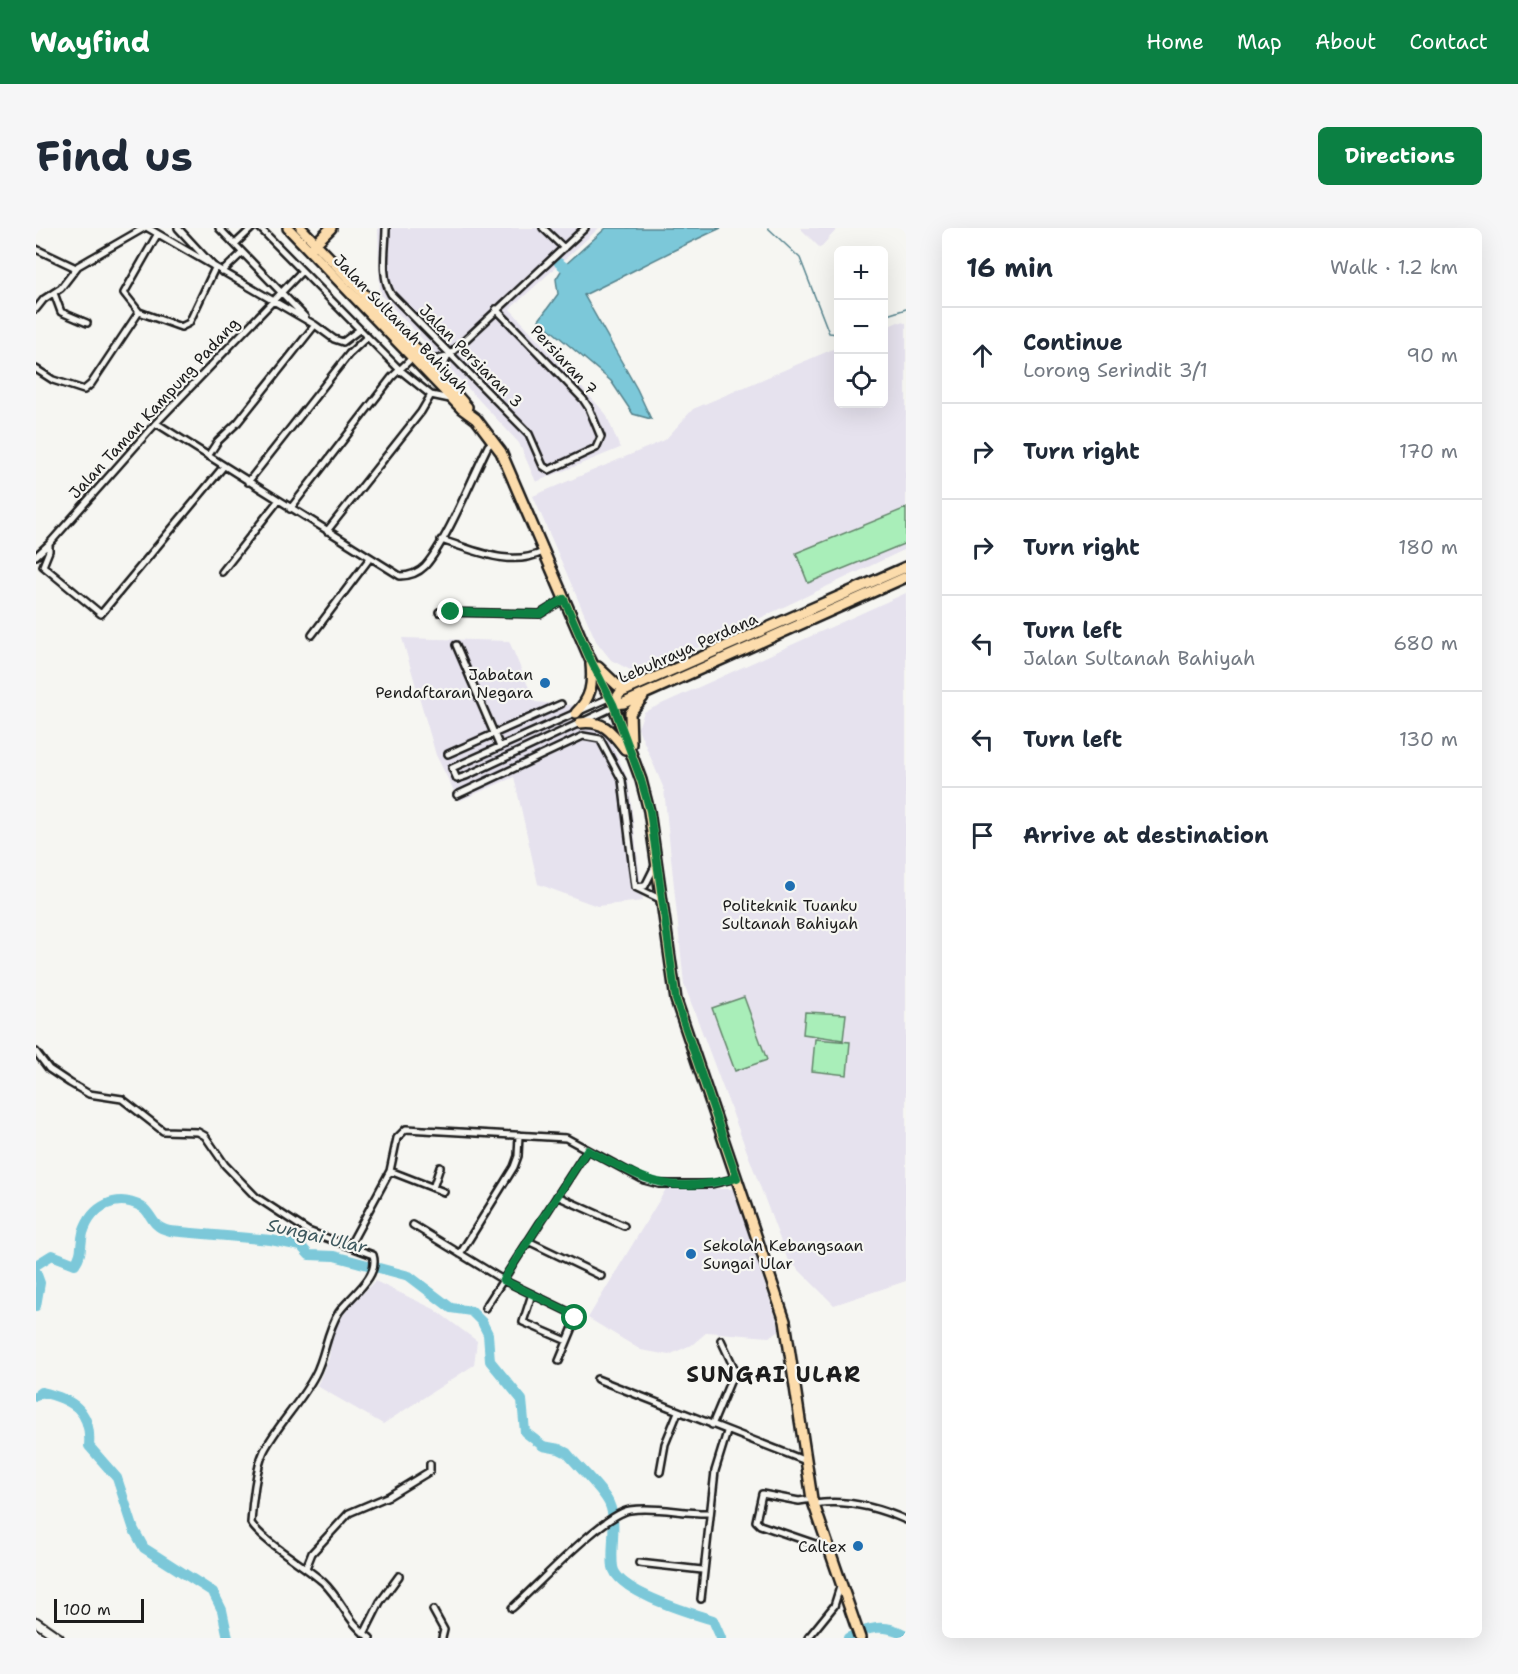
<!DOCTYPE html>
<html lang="en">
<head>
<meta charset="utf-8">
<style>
	body { margin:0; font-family:"Shantell Sans",sans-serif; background:#f6f6f7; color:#1f2937 }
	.controls { position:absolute; right:18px; top:18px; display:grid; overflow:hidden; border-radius:9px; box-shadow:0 6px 24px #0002 }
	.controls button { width:54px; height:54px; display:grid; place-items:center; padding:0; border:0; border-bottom:2px solid #e0e1e3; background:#fff; color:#1f2937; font:30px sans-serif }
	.scale { position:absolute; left:18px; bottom:15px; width:90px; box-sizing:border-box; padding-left:6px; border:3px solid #1c1c1c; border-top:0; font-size:16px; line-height:21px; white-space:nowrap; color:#1c1c1c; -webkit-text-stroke:4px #f6f6f2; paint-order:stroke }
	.stop { position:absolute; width:18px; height:18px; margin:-14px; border:4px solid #0b8043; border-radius:50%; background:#fff }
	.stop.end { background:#0b8043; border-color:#fff; box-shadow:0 2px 6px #0008 }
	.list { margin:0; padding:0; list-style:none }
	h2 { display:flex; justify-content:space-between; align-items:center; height:78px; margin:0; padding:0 24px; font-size:26px }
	h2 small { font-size:20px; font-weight:400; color:#747a83 }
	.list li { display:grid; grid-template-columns:39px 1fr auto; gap:18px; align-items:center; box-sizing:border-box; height:96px; padding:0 24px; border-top:2px solid #e0e1e3 }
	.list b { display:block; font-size:22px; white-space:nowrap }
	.list p { margin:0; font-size:20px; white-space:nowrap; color:#747a83 }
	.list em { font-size:20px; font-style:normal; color:#747a83 }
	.icon { flex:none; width:33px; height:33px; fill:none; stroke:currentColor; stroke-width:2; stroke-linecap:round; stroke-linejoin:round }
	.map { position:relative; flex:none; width:870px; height:1410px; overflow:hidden; border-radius:9px }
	header { display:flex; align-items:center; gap:36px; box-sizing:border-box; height:84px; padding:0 30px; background:#0b8043; color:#fff }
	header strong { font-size:28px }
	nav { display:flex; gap:33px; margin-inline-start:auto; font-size:21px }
	.intro { display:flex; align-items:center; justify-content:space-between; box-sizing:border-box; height:144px; padding:0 36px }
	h1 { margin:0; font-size:42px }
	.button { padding:15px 27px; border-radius:9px; background:#0b8043; color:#fff; font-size:21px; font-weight:700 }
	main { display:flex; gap:36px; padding:0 36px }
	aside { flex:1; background:#fff; border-radius:9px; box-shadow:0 6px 24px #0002 }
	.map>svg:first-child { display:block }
	.built { fill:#e6e2ee }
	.green { fill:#a9eeb9; stroke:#62856a; stroke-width:1.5 }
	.water { fill:#7bc8d9; stroke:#55838d; stroke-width:1.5 }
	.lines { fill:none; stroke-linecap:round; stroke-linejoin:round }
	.stream { stroke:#55838d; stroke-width:1.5 }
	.river { stroke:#7bc8d9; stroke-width:10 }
	.minor-casing { stroke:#1c1c1c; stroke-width:10 }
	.secondary-casing { stroke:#1c1c1c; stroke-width:12 }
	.primary-casing { stroke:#1c1c1c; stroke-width:14 }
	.minor { stroke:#f6f6f2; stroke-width:5 }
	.secondary { stroke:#f6f6f2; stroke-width:8 }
	.primary { stroke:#fcdcac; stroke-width:9 }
	.route { stroke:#0b8043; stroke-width:8 }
	.poi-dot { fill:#1f6fb2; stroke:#f6f6f2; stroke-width:2 }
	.labels { text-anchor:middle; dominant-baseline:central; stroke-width:4.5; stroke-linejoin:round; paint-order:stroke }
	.street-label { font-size:16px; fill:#1c1c1c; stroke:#f6f6f2 }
	.poi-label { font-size:16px; fill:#1c1c1c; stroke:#f6f6f2; text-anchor:end }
	.water-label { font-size:18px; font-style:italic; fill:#3d585e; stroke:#f6f6f2 }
	.district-label { font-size:22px; font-weight:bold; letter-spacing:1.5px; fill:#1c1c1c; stroke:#f6f6f2 }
</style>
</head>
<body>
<header>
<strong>Wayfind</strong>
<nav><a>Home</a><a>Map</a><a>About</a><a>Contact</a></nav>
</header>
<div class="intro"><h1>Find us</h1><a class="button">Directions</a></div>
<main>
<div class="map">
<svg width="870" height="1410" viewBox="0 0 870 1410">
	<rect width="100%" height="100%" fill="#f6f6f2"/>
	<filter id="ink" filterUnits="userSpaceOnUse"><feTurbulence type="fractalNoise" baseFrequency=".0167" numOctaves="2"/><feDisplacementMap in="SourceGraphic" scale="12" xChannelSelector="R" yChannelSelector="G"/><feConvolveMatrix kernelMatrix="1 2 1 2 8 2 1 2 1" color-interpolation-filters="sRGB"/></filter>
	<g filter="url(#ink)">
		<!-- built -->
		<path class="built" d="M342,0h221l-89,81 96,105 14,34 -84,34 -17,-39 -139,-149z
			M764,0h38l-18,20z
			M862,94l8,1v226l-266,126 -29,-15 -15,-19 -63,-145 132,-56 28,-31 145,-62v57h46v-76z
			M870,365v688l-72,24 -47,-47 -103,-274 -20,-195 -26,-61 6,-16z
			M366,410l107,3 26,61 44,4 10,22 18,6 21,46 15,121 -46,5 -59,-22 -24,-107 -55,24 -23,-46z
			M630,961h67l47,141 -11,7 -62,-5 -14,12 -24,11 -28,-5 -53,-32z
			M339,1053l59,28 43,32 -3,24 -91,59 -66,-38 12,-29 4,-28 17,-23z"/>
		<!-- green -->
		<path class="green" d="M870,280v35l-98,40 -12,-30z
			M708,769l23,63 -32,11 -23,-63z
			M769,784l41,2 -3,26 -40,-6z
			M779,811l35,3 -3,33 -35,-4z"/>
		<!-- water -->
		<path class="water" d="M570,0h115c-47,21 -91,45 -137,67l53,94 14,30 -18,-5 -22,-33 -72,-61 19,-26 -2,-15 8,-13z"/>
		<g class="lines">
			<!-- stream -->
			<path class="stream" d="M732,0l32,30 29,75 9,1
				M848,88l22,-7"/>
			<!-- river -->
			<path class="river" d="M523,35l16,12
				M0,1037l16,-10 23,9c8,-11 5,-19 8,-31 9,-28 34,-40 59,-26 7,4 9,13 15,18 3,3 9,5 13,6l101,9 30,6 8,9 25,1 75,20 42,32 20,3 11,11 6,12 2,27 32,39 3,32 18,14 16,3 8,4c11,14 35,35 42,50 9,20 1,44 4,64 4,25 78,46 100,53l8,18
				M0,1044l4,11 -4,23
				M0,1168l5,-4c31,7 51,18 48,54l28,32 17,52 10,18 69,44 9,18 6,28
				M812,1410c20,-11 37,-15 58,-3"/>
			<!-- minor casing -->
			<g class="minor-casing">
				<path id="minor" d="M112,0l167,97 19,14 9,3 16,-12
					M183,0l86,89
					M224,0l140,142 31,25 -10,17 -94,119
					M350,0c0,20 -6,48 5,66l138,140 14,32 6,4 47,-22 5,-11 -12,-29 -6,-9 -87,-90
					M507,0l21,20
					M199,16l17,-16
					M0,21l40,19
					M186,44l20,-19
					M18,65l7,19 26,11
					M0,81l8,-10 17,-11 17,-22 66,-38
					M103,84l-15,-19 33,-58
					M390,129l7,3 14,-3
					M0,141l17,11 31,10 7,-6 48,-72 42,15 8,-4 26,-55 -37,-40
					M409,151l-1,-13 3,-9 138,-129
					M395,167l19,4
					M120,195l244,153c10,0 18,-3 25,-10 22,-25 47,-88 63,-120l5,-5
					M172,228l10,-15 20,-19 77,-97
					M188,238l-123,148 -58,-48 6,-15v-7l107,-121 146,-152
					M212,254l101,-128 18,-17
					M254,281l102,-132 21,-20
					M405,312c34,10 68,28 102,12
					M0,328l13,-12
					M186,344l56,-71
					M403,384l101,2 24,-15
					M276,407l58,-77
					M420,417l44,102
					M575,469l-159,71 5,11 9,-3 148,-69
					M412,526l113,-50
					M421,567l126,-59 17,3 22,41 13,107
					M619,638l-10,20 -10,1 25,12
					M0,824l13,17 21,14 19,11 33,5 41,32 35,1 7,4 20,29 31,32 52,34 65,24c7,22 -23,41 -34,57 -13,20 -13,42 -24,63 -14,27 -37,49 -51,76 -8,17 -12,53 -13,72 12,19 53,42 72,59 19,18 25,41 47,56
					M354,943l54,21
					M397,960l7,-21
					M521,968l67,30
					M377,997l90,55 70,34 1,11 -15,36
					M492,1013l73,35
					M314,1017l40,-74 7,-33 9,-9 160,9 78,42 15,4h53l25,-6
					M424,1026l54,-87 4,-11 1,-21
					M496,1066l-9,28 44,19
					M449,1080l102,-158
					M561,1151l209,82
					M676,1197l23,-55 -14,-30
					M624,1244l5,-28 13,-32
					M776,1271l-13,2 -37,-7 -6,27 4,4 70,24
					M778,1276c31,-5 63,3 92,16
					M603,1335l63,7
					M270,1340l6,-15 37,-40 40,-17 41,-25v-7
					M665,1371l14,-128 12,-39
					M476,1380c24,-21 91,-94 118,-98 26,-4 54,4 80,3
					M397,1382l11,20 -2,8
					M328,1406l16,-32 19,-26
					M772,1410l26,-32 6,-19"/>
			</g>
			<!-- secondary casing -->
			<g class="secondary-casing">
				<path id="secondary" d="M0,1394l23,16"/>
			</g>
			<!-- primary casing -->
			<g class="primary-casing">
				<path id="primary" d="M252,0l173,180 15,11 25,33 89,207 23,45 28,76 8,31 27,189 109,321 27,178 48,139
					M265,0l121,127 45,52
					M277,18l18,-18
					M562,439l19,18h14
					M577,476l7,-11 286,-126
					M577,476l11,-1 282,-126
					M540,485c15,-15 17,-28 15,-49
					M544,495c24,-3 32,9 45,26
					M595,516l-1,-31 13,-16"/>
			</g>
			<!-- minor -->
			<use href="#minor" class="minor"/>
			<!-- secondary -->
			<use href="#secondary" class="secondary"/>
			<!-- primary -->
			<use href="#primary" class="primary"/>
		</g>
	</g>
	<g class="lines" filter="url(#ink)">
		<!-- route -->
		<path class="route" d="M415,384l89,2 24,-15 26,60 23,45 28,76 9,31 26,189 61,178c-71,17 -89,3 -150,-28l-84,130 70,34 2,4"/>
	</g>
	<!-- markers -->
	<g class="poi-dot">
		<circle cx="509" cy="455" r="6"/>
		<circle cx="754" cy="658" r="6"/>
		<circle cx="655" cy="1026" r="6"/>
		<circle cx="822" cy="1318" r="6"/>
	</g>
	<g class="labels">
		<!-- street labels -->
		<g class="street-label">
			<text transform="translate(365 96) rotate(46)">Jalan Sultanah Bahiyah</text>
			<text transform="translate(435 128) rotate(45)">Jalan Persiaran 3</text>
			<text transform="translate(528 132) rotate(47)">Persiaran 7</text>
			<text transform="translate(118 180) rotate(-47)">Jalan Taman Kampung Padang</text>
			<text transform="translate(652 420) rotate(-24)">Lebuhraya Perdana</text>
		</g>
		<!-- poi labels -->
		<g class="poi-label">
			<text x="497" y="446">Jabatan<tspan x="497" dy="18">Pendaftaran Negara</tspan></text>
			<text x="754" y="677" text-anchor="middle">Politeknik Tuanku<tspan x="754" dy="18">Sultanah Bahiyah</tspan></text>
			<text x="667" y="1017" text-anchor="start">Sekolah Kebangsaan<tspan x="667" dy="18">Sungai Ular</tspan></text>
			<text x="810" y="1318">Caltex</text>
		</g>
		<!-- water labels -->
		<g class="water-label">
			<text transform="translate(281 1008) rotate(13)">Sungai Ular</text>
		</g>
		<!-- district labels -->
		<g class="district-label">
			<text x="738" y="1146">SUNGAI ULAR</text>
		</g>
	</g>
</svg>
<div class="controls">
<button>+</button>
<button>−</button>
<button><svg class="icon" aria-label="locate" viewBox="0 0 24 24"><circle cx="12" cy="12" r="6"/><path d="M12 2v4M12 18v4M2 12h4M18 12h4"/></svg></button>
</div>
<div class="scale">100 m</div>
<div class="stop" style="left:539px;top:1090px"></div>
<div class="stop end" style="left:415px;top:384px"></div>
</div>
<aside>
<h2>16 min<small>Walk · 1.2 km</small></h2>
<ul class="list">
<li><svg class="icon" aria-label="ahead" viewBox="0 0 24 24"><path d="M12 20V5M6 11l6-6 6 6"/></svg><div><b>Continue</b><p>Lorong Serindit 3/1</p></div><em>90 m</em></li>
<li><svg class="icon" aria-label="right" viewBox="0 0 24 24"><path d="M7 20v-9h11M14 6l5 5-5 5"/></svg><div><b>Turn right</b></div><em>170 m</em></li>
<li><svg class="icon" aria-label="right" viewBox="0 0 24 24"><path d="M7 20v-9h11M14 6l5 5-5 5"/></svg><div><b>Turn right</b></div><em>180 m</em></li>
<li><svg class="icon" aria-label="left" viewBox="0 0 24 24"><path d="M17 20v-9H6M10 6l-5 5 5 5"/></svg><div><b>Turn left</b><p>Jalan Sultanah Bahiyah</p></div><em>680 m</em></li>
<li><svg class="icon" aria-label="left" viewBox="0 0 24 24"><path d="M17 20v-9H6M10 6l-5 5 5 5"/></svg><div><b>Turn left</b></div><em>130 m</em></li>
<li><svg class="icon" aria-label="arrive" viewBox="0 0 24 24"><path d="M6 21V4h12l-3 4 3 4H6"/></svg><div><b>Arrive at destination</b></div></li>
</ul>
</aside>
</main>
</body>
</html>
